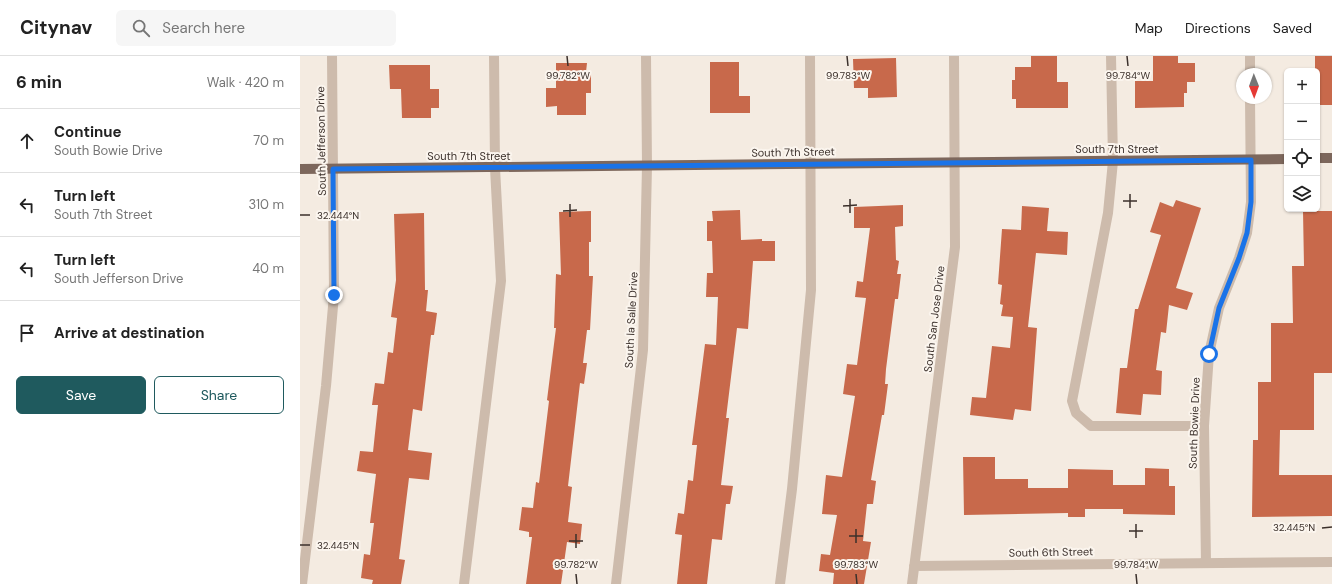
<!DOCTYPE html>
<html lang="en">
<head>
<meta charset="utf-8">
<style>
	body { margin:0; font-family:"DM Sans",sans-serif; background:#f6f6f6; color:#222 }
	.controls { position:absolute; right:12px; top:12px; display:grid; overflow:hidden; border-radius:6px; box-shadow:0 1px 3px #0004 }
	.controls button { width:36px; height:36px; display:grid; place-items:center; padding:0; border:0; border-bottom:1px solid #e0e0e0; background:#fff; color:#222; font:20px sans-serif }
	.compass { position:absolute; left:936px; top:12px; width:36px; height:36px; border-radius:50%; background:#fff; box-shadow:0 1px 3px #0004; rotate:179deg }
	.stop { position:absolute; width:12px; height:12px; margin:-9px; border:3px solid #1a73e8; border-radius:50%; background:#fff }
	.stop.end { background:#1a73e8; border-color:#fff; box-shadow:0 1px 4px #0008 }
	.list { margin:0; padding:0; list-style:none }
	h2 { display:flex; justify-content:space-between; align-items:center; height:52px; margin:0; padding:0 16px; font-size:17px }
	h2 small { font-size:13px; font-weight:400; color:#767676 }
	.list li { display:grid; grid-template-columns:26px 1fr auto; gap:12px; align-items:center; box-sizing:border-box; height:64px; padding:0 16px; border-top:1px solid #e0e0e0 }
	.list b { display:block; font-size:15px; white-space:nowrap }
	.list p { margin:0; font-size:13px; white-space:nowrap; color:#767676 }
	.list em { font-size:13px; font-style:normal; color:#767676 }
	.actions { display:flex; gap:8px; padding:12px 16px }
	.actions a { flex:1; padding:9px 0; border:1px solid #1f5a5e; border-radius:6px; text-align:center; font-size:14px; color:#1f5a5e }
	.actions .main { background:#1f5a5e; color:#fff }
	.icon { flex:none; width:22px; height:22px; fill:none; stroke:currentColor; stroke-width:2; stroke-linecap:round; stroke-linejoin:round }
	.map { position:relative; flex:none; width:1032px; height:528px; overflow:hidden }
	header { display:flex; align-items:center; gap:24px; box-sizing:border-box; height:56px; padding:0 20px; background:#fff; border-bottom:1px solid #e0e0e0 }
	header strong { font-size:19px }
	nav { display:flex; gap:22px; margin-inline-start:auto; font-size:14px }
	.search { width:280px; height:36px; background:#f6f6f6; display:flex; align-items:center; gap:10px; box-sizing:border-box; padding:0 14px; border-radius:6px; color:#767676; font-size:15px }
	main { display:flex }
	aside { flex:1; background:#fff }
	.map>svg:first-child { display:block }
	.building { fill:#c8694b }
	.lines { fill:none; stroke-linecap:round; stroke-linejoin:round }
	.minor { stroke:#cdbbac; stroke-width:10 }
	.major { stroke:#7d675c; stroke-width:10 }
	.route { stroke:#1a73e8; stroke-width:5 }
	.ticks { fill:none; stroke:#3b302b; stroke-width:1.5 }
	.labels { text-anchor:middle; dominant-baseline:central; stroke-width:4; stroke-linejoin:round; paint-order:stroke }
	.street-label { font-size:11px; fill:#3b302b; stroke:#fbf5ee }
	.ticks-label { font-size:10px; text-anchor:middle; fill:#3b302b; stroke:#fbf5ee; stroke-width:4; stroke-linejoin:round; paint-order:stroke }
</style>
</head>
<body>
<header>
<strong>Citynav</strong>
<div class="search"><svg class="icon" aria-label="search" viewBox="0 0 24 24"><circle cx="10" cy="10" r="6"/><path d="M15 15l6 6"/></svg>Search here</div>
<nav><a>Map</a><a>Directions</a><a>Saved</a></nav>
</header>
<main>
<aside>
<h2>6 min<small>Walk · 420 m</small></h2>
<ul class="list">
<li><svg class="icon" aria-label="ahead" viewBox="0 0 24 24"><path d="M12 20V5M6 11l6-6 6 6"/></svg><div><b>Continue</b><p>South Bowie Drive</p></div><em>70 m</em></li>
<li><svg class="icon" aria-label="left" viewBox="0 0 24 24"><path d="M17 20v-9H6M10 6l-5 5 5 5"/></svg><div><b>Turn left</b><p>South 7th Street</p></div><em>310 m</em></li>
<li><svg class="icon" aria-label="left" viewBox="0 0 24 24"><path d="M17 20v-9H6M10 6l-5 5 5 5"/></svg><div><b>Turn left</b><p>South Jefferson Drive</p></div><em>40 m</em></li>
<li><svg class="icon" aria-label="arrive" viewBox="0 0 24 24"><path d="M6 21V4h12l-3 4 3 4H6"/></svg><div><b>Arrive at destination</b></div></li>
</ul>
<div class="actions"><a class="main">Save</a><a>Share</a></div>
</aside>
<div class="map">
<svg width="1032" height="528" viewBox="0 0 1032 528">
	<rect width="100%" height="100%" fill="#f4ebe1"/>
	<!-- building -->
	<path class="building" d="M731,0h26v26h11v26h-52v-9h-4v-19h3v-13h16z
		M853,0h25v7h17v19h-8v11h-3v14l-49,1v-27h18z
		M1015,0h17v49h-15v-34h-2z
		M596,2l1,39 -29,1v-10h-14l-1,-29z
		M410,6h29v34h11v17h-40z
		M256,7h31l-1,9h5v21h-5v22h-29v-9l-11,1v-19h10z
		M89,9h41v24h9v19h-8v10h-29l-1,-29h-11z
		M876,144l25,8 -25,80 17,5 -6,17 -18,-5 -3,28 -5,-1 -5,38 6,1 -1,24 -18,-1 -2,21 -25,-2 4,-45h7l8,-59h3l23,-74 -11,-3 10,-30 13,5z
		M603,149v21l-8,1 1,33 3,1 -2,13h4l-3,25h-3l-9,70 -1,15h3l-4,31h-2l-11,65 5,1 -3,23h-6l-4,37 8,1 -7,42h-31l1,-11 -15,-2 2,-17 9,1 7,-40 -15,-1 4,-39 16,2 13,-81 -12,-2 4,-30 10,1 9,-67 -11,-1 2,-16 6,1 7,-54h-16v-21z
		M722,150l27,2 -2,23 21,1 -1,23 -31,-2 -8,74 9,1 -6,83 -16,-2 -2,11 -43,-5 2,-18 14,1 6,-52 18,2 3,-31 -12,-1 2,-11 -3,-1 2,-19 -4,-1 4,-55 19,1z
		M440,154l1,30 21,-1v2h13v20h-22l-5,68 -11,-1 -11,90h3l-8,67 12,1 -3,18h-4l-4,36 -10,-1 -5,45h-30l5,-49 -7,-1 3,-21 6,1 4,-34 5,1 4,-36h-5l13,-101 11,1 2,-48h-12l1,-24h6l-1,-32h-5v-20h6l-1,-10z
		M291,155v31h-2v34h4l-3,54h-3l-4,33h4l-3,21 -4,-1 -12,103 4,1 -4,35 14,2 -2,20 -13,-2 -6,42h-35l6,-47h-3v-5l-10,-2 3,-23 11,1 3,-26 3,1 10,-82 -2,-1 9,-72h-2l2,-54 5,1 -2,-63z
		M1003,155h29v162h-18v57h-34l-1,45h53v41l-80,1 1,-77h5v-58h13v-59h22l-1,-57h12z
		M124,157l1,77h3l-2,21 11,2 -3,22h-3l-9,76 -9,-2 -5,41 24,3 -3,27 -20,-2 -10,81 6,1 -4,24h-29l1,-4 -12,-2 3,-24 6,1 4,-32h-4l6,-49 -19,-3 3,-20 13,1 5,-47h-6l3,-22 9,1 4,-32 5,1 4,-35 -6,-1 5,-37 -2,-66z
		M663,401h32v22h33v9h40v-19l45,1v15h32v-17l24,1v17h6v29l-52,-1v-5h-38v8h-17v-4l-104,2z"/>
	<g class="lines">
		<!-- minor -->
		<path class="minor" d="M811,0l2,105 -5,52 -36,188 4,12 15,13h113
			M950,0v18
			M906,507l-2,-137 5,-72 10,-46 20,-50 8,-25 4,-31 -1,-104
			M614,510l418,-4
			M2,528l24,-198 8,-91 -2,-239
			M164,528l37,-303 -6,-113 -1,-112
			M316,528l27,-234 4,-184 -1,-110
			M480,528l12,-95 19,-199 -1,-234
			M612,528l43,-337 -1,-191"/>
		<!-- major -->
		<path class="major" d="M1017,102h15
			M0,113l987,-10"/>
	</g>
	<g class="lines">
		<!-- route -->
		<path class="route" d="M34,239l-1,-126 918,-9v42l-4,31 -8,25 -20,50 -10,46"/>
	</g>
	<!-- ticks -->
	<path class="ticks" d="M267,0l1,10M547,0l1,10M827,0l1,10M830,138v14M550,143v14M823,145h14M270,148v13M543,150l14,-1M263,155l14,-1M0,159h10M836,468v14M1022,472l10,-1M556,473v14M829,475h14M276,478v14M549,480h14M269,485h14M0,489h10M276,518l1,10M556,518l1,10M836,518l1,10"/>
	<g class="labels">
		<!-- street labels -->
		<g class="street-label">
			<text transform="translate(21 85) rotate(-91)">South Jefferson Drive</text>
			<text x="817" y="93">South 7th Street</text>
			<text transform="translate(493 96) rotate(-1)">South 7th Street</text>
			<text x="169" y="100">South 7th Street</text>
			<text transform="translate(634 263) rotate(-83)">South San Jose Drive</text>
			<text transform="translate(331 264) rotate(-87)">South la Salle Drive</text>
			<text transform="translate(894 367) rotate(-88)">South Bowie Drive</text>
			<text transform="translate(751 496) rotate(-1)">South 6th Street</text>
		</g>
	</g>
	<g class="ticks-label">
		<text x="268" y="23">99.782°W</text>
		<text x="548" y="23">99.783°W</text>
		<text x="828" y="23">99.784°W</text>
		<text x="38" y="163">32.444°N</text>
		<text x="994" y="475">32.445°N</text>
		<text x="38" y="493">32.445°N</text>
		<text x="276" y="512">99.782°W</text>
		<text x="556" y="512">99.783°W</text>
		<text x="836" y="512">99.784°W</text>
	</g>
</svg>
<div class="controls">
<button>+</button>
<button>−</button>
<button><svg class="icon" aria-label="locate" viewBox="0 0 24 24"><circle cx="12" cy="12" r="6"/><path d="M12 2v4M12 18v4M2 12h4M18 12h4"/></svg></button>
<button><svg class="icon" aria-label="layers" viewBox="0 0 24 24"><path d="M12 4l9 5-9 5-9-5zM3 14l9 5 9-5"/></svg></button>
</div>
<svg class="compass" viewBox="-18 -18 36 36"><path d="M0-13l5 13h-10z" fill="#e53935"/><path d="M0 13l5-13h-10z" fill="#767676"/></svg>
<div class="stop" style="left:909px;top:298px"></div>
<div class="stop end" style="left:34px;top:239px"></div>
</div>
</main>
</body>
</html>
